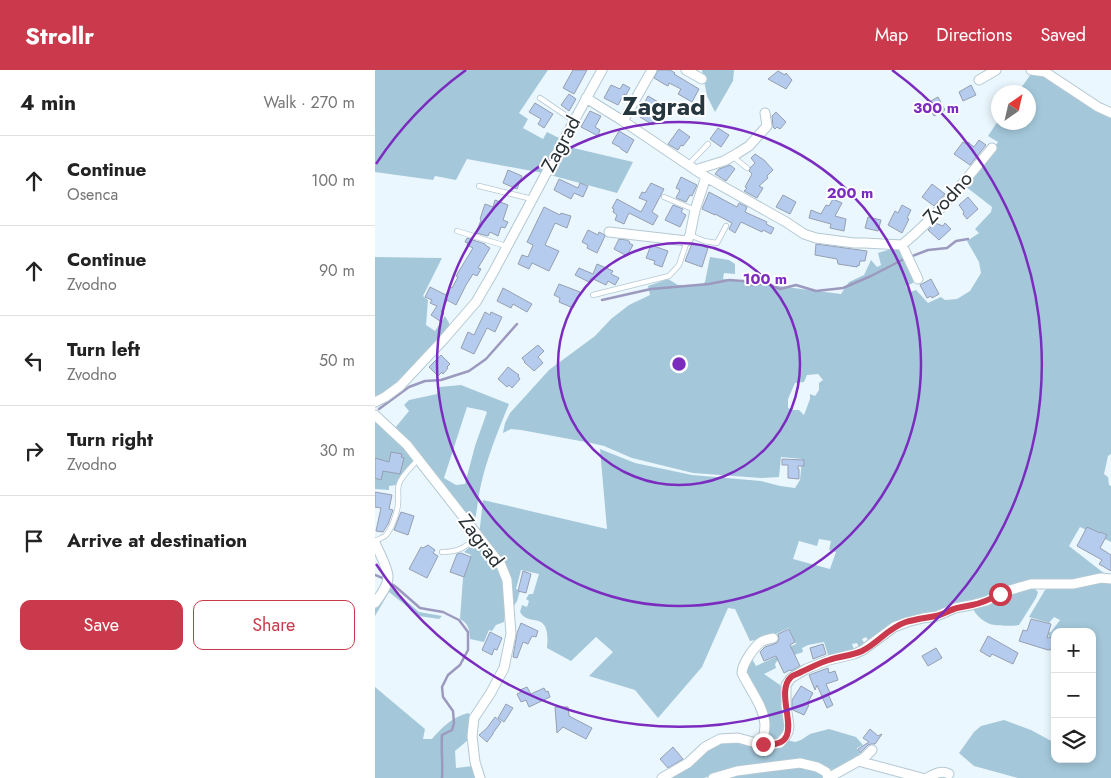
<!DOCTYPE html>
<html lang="en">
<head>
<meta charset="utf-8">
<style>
	body { margin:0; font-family:Jost,sans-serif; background:#f2f2f2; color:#222 }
	.controls { position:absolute; right:15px; bottom:15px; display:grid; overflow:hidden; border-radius:10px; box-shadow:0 2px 8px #0003 }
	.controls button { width:45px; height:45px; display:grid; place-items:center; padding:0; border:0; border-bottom:1px solid #e0e0e0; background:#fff; color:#222; font:25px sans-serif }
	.compass { position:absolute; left:616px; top:15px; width:45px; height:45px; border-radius:50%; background:#fff; box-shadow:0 2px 8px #0003; rotate:34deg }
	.stop { position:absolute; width:15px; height:15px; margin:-11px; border:4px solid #ca3a4c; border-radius:50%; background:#fff }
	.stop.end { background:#ca3a4c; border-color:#fff; box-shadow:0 1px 5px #0008 }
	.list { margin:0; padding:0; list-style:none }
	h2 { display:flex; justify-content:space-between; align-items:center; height:65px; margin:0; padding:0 20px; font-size:21px }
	h2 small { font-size:16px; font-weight:400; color:#767676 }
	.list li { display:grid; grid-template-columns:32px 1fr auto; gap:15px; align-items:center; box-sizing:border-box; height:90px; padding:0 20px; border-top:1px solid #e0e0e0 }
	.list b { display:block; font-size:19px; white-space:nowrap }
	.list p { margin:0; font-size:16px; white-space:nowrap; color:#767676 }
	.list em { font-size:16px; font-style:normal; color:#767676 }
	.actions { display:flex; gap:10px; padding:15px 20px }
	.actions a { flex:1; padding:11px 0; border:1px solid #ca3a4c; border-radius:10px; text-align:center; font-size:18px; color:#ca3a4c }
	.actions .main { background:#ca3a4c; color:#fff }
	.icon { flex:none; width:28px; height:28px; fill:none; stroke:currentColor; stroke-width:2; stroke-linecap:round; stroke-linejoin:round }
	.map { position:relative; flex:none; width:736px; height:708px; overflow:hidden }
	header { display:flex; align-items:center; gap:30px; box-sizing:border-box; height:70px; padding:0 25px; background:#ca3a4c; color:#fff }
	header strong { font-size:24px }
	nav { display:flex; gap:28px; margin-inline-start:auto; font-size:18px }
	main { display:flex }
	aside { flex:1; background:#fff }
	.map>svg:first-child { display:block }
	.green { fill:#a4c8da; fill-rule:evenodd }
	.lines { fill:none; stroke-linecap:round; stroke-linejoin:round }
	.stream { stroke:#9c99bf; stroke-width:2.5 }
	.building { fill:#b5ccef; stroke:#959fb0 }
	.service-casing { stroke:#b4c9d3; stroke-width:6 }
	.minor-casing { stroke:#b4c9d3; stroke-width:11 }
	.service { stroke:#fff; stroke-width:4.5 }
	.minor { stroke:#fff; stroke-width:9 }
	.route { stroke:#ca3a4c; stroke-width:6 }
	.ring { fill:none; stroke:#7b2cbf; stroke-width:2.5 }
	.labels { text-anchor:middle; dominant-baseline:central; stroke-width:4; stroke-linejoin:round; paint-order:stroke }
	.street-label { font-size:20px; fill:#293135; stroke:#fff }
	.district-label { font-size:25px; font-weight:bold; fill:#25363e; stroke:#fff }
	.centre { fill:#7b2cbf; stroke:#fff; stroke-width:2.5 }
	.ring-label { font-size:15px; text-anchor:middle; font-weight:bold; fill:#7b2cbf; stroke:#fff; stroke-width:4; stroke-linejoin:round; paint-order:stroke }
</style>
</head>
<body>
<header>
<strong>Strollr</strong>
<nav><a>Map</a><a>Directions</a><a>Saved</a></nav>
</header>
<main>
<aside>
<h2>4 min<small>Walk · 270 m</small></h2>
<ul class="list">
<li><svg class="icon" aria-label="ahead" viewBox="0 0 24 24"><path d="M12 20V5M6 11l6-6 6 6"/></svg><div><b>Continue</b><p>Osenca</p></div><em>100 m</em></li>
<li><svg class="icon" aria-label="ahead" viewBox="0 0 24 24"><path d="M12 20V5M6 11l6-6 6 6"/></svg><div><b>Continue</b><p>Zvodno</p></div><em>90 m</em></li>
<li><svg class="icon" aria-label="left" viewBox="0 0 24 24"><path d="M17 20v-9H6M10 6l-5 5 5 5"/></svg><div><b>Turn left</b><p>Zvodno</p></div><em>50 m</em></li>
<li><svg class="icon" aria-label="right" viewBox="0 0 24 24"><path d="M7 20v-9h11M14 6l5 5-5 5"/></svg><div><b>Turn right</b><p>Zvodno</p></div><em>30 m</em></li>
<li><svg class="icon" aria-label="arrive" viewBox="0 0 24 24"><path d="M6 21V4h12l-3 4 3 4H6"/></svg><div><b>Arrive at destination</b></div></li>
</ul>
<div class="actions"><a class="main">Save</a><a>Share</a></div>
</aside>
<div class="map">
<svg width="736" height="708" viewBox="0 0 736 708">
	<rect width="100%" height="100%" fill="#ebf7fe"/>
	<!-- green -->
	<path class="green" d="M0,0h173l-29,43 9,6 -5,9 20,11 4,-7 14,7 -18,34 -76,-14 -11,21 -21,-4 -2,4 -58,-8z
		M327,0h32l-1,11 -18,31 -8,-16z
		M656,4l12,1 68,43v336l-3,2 -4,18 4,3 1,8 2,1v56l-31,-15 -11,19 36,28 -25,7 -51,2 -40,14 -59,18 -60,28 -4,-6 -4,2 4,8 -6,3 -3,-7 -5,1 3,8 -26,6 -5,-16 -16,3 -6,3 1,4 -26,9 -2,3 1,4 -12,6 16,11 3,5 3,38 -5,12 -15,4v-12l-21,-57 6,-18 5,9 26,-12 -1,-4 15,-6 -7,-16 -20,9 -19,4 -15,-32 -7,-1 -26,59 -44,51 -23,-28 -46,-14 24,-24 -17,-15 -25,24 -24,-13c4,-40 -18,-20 -27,-36l2,-7 5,2 2,-6 -3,-2 3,-5h4l6,-20 -18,-4 -5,19 4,2 -3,10 -3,5 -2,-1 -2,-25 -32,-48 2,-5 3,-27 124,29 -7,-80 35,14 57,12 69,6 19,5 15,2 5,-8 2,-21 -21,-2 -2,20 -18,1 -68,-5 -61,-15 -28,-12 -13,-3 -70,-13 -10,-1 -8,4 2,-10 5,-10 39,-43 46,-34 16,-17 18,-14 21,-10 -2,-9 20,-7 10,6 23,1 4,-4 5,-25 19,3 6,4v10l-11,-1 -1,6 118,15 8,-12 15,-7 7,-15 6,7 4,-2 -3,-12c7,-2 14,-5 22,-4l14,29 -1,5 -7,3 4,6 6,-2 12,13 13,-6 4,3 12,-1 13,-8 11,-18 -2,-11 -12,-21 12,-8 -4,-4 16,-17 1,-5 -27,-21 33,-44 -10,-6 10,-15 1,1h30v-30h-11zM443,304l5,6 -4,3v7l-4,6 -5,-2v5l-6,16 -5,-5h-6l-5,-2v-9l7,-16 9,-1 3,-7zM444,469l12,2 -2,9 7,2 -6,17 -37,-10 6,-18 18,5z
		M190,76l68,16 -16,31 -67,-18z
		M0,187l67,1 -19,38 5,4 -2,25 9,6 10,-15 4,7v5l-63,66 -11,4z
		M86,315l48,19c-11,27 -23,56 -29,85 -2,10 -3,21 -5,31l-3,2 -77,-94 14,-17 -5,-6 5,-5 28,-6 2,-7zM92,337c7,2 14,2 20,5l-12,34 -10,38 -9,1 -12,-7z
		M0,350l14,11 25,29c-3,10 -13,16 -18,25l-7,1v4l-14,-1z
		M104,473c6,8 14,16 19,25 10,15 7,37 6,54l-8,3 -4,6 -3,-1 -5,12 -14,-3c0,-9 -2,-16 -10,-20l3,-41 8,-23 -7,-3 8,-7z
		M736,511v197h-93l-44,-12 -15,-13 15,-21 7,-6 23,-6 27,10 24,13v16h37v-61h2l-2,-3v-63h-37v5h-6l-1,-4 3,-1 9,-12 -6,-3 -5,6 -20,-6 16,-27 8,-3 39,-5z
		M15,517l29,25 23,4 -3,3 -20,-3 -30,-24 -14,24v-7z
		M658,517l5,5 -2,6 -17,27c-6,1 -23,1 -29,-1 -8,-3 -15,-10 -18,-17l39,-16z
		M0,617l50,42 -2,10h9c10,-12 21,-22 36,-26l5,4 -5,23 -13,11 1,17 17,-2 3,12h-101z
		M454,659l27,8 7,8 -6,3 5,11 -23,12 -7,-1 -19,-7 -100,12 -9,3h-36l42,-32 22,-5 28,5 27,-6 8,2 6,-2 9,-6z
		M420,696l22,3 8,9h-104l18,-5z"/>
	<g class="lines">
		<!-- stream -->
		<path class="stream" d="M227,230l49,-11 58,-5 20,-4 14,1 10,4 13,-2 14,6 16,-4 20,6 27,-3 28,-12 31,-16 26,-10 19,-2 9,-7 12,-2
			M4,339l30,-22 16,-6 16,-1 28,-9 17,-12 31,-35
			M0,505l10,4
			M14,512l7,5 24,21 23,4 16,8 9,12v18l-8,15 -12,10 -6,12 1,10 10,14 1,12 -2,7 -10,5c-1,15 1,29 0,43"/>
	</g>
	<!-- building -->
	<path class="building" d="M198,0h14l-13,24 -11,-6z
		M283,0h12l5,3 -1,1 25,15 -7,13 -14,-8 3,-5 -12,-6 -1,3 -4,-2 -10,-6z
		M403,1l7,4 1,-2 6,7 -6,9 -18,-10z
		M248,14l7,4 -4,7 -2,-1 -6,11 -14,-7 7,-13 9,4z
		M596,15l5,10 -13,6 -4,-9z
		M194,24l7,5 -7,12 -8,-6z
		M273,26l12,7 -4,7 4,2 -7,13 -13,-8 3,-6 -2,-1z
		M563,27l7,13 -11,6 -7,-13z
		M160,33l18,11 -9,14 -6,-4 3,-5 -12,-7z
		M215,41l11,5 -6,11 5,3 -2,6 -17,-9z
		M401,42l10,10 -6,7 -3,-2 -2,2 -2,-2 -1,-11z
		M343,58l11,7 -8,12 -11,-8z
		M304,59l11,8 -7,9 -2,-1 -3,5 -10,-6z
		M244,61l15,9 -7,13 -6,-4v-1l-9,-5z
		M604,70l7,5 -16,20 -16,-11 9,-12 3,2 2,-2 6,5z
		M380,84l9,6 9,10 -6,6 1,2 -9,8 4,2 -6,10 -13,-7 3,-3 -2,-1 7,-13 -3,-3 2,-4 4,-4 -4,-5z
		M355,95l5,4 -9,12 -11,-7 4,-5z
		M133,100l14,6 -5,13 -14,-6z
		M306,107l16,8 -5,11 -2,-1 -4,7 -10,-4 4,-8 -4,-2z
		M184,109l19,9 2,-5 8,3 -5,11 -9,-4 -3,6 -17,-9z
		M276,113l13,6 -12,23 6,4 -5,9 -24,-12 -5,11 -9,-4 2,-5 -4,-3 1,-3 -2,-1 5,-9 24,13 6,-11 -8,-3 3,-6 3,1z
		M557,114l13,10 -11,12 -12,-9z
		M334,122l28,15 2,-4 8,4 -2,5 22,10 -1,2 8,4 -3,6 -8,-4 -1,2 -21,-10 -6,11 -6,-4 3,-6 -17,-9v1l-13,-6z
		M408,125l13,7 -6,12 -14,-7z
		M593,127l10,12 -11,10 -4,-5 1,-2 -5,-7z
		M458,129l9,4 -7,13 11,3 -2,12 -14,-3 1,-4 -22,-6 2,-8 10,4 5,-9 3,1z
		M120,130l13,5 -5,15 5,2 -3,6 -4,-1 -3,9 -8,-4 -2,4 -12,-3 5,-13 -1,-1 5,-15 8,3z
		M298,135l10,4 -2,3 5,3 -6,12 -15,-7z
		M527,135l9,5 -4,8 2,1 -7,14 -14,-8 7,-14 3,2z
		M169,137l16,8 1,-2 10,3 -4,12 -12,-5 -10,22 14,6 -10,20 -17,-8 -3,6 -11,-5 4,-9 6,2 5,-12 -6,-3z
		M493,147l13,3 -3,11 -13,-3z
		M560,153l8,3 2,-3 6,6 -12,11 -11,-10z
		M213,160l10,5 1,-3 4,2 2,2 -8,17 -10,-5 1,-3 -6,-3z
		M92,168l18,6v1l5,3 -12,20 3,1 -4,7 -4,-2 -7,11 -10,20 -9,-5 -6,12 3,1 -4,8 -9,-6 6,-9 -7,-3 2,-3 -7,-3 5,-10 16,8 4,-8 2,1 6,-11 -2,-1 17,-28 -6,-3 1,-2 -3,-1z
		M244,169l8,1 3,2 -1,1 4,2 -6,11 -13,-7z
		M318,173l15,5 -6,19 -17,-6 6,-15z
		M441,174l51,7 -2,10h-5l-1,5 -1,-1 -1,2 -19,-3 -1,-5 -22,-4z
		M276,175l17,6 -6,16 -8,-3 1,-3 -9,-3z
		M222,194l16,7 -2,3 8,4 -4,7 -7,-4 -2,4 -15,-7 -2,4 -14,-7 4,-7 14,6z
		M556,209l8,15 -7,4 -1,-2 -4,2 -7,-13z
		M184,214l21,8 -7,16 -14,-6 1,-4 -6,-3z
		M128,218l29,16 -5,8 -14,-8 -2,4 -14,-7z
		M110,242l5,3 1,-3 11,5 -7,15 -8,-4 -13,26 -13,-6 7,-16 6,3z
		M163,275l6,6 -6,6 5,6 -9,8 -10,-9h1l-3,-4z
		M66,285l9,9 -3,3 1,1 -5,6 -1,-2 -4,4 -9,-9z
		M133,297l11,8 -1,1 2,3 -8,9 -3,-3 -2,2 -9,-8z
		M16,382l11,2 -1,3 3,1 -4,16 -17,-3 -2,9 -6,-2v-20l14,4z
		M407,389l22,1v6h-6v3h1v10l-11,-1v-13h-6z
		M0,422l17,3 -3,14 4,1 -5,14 -5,8 -7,-1 5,-23 -6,-1z
		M26,442l13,4 -6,19 -14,-5z
		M712,457l13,6 1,-1 6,3 -7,13 11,7v16l-12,-7 3,-4 -25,-14z
		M53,475l7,5 -2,3 5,3 -11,22 -18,-9 12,-22 2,1z
		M86,483l10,4 -7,20 -14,-5 7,-18z
		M148,501l8,3 -5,19 -8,-2z
		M656,549l20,5 -4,14 8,-1v12l-7,1 -29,-9 4,-11 4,1z
		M146,553l17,8 -2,6 -4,-1 -4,8 -5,-2 -6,16 -4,-1 4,-24z
		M414,559l6,13 -5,3 10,21 -9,5 -1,-1 -6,3 -8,-17 -12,5 -4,-9 5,-5 12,-4 2,-4 -1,-5z
		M115,562l12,6 -5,12 -3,-1 -2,6 -10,-5z
		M613,566l30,17 -5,11 -21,-10 -2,3 -10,-6z
		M448,574l3,10 -13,5 -3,-11z
		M561,578l6,10 -14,8 -6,-10z
		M453,598l1,5 6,-2 3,9 -12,4 4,9 -2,1 5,11 -6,3 -10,-23 -2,5 -6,-15z
		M426,616l12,7 -6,11 2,1 -5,10 -11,-5 -1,-4v-6z
		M152,617l4,7 13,-6 2,4 2,-1 2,6 -21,10 -3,-7 -5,2 -4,-8 4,-2 -1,-2z
		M131,634l7,4 -9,14 -6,-4z
		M180,637h13l1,9 23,12 -6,11 -23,-12 -6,6z
		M120,647l6,5 -8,11v1l-6,8 -8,-7 8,-7z
		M495,659l8,7 4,-2 -7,10h-4l-3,1 -8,8 -2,-4 11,-7 -6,-4z
		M298,677l10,12 -15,9 -8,-9z"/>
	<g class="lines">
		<!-- service casing -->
		<g class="service-casing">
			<path id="service" d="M165,28l34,23
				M357,86l15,12
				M313,95l20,-21
				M104,116l53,13
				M289,127l31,13
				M82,161l49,15
				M315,165l14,6 13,2 9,-17
				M218,225l76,-19 10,-11 8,-24
				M0,471c4,-2 7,-3 10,-5 6,-5 13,-25 13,-33 1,-6 -1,-13 1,-19 3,-9 13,-17 19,-25
				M67,482c17,0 23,-5 36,-15"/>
		</g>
		<!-- minor casing -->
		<g class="minor-casing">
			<path id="minor" d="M311,0l16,9
				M656,0l14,2 53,35 13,6
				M604,10l17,-10
				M211,28l37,23 83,56 80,45 18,12 12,4 38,5h11l37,2c34,-28 62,-63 90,-97
				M248,51l29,-51
				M320,100l29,-9 14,-8 11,-7 18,-20 -2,-13
				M234,162l78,9 3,-6 5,-25 11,-33
				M527,175l16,34
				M0,332l10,-5 15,-11 44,-47 32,-37 18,-31 80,-150 28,-51
				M0,345l32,30 94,120 6,15 4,54 -7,34 -14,26 -16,24 -2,18 3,26 5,16
				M0,473c4,9 13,25 13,34 0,9 -8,19 -13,26
				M388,675c0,-7 2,-14 2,-21 -2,-19 -15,-34 -23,-51 0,-9 12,-26 19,-31 3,-2 8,-3 12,-4
				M483,691l64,17
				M287,708l26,-15 17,-16 15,-8 18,-1 25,7h6l11,-2 5,-6 3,-5 1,-6 -3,-20v-21l5,-7 15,-9 23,-9 25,-6 9,-4 31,-23 13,-5 16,-4 14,-2 18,-8 16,-3 15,-4 24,-11 21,-6h42l28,-6 10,1
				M338,708l24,-7 63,-8 17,4 9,5 2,6 36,-20 8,-8
				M552,708c8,-4 14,-8 22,-4"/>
		</g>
		<!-- service -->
		<use href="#service" class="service"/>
		<!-- minor -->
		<use href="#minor" class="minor"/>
	</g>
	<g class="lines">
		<!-- route -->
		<path class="route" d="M388,674c49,5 8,-48 28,-67 2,-2 7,-3 10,-5 9,-4 18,-9 28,-12 11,-4 22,-4 33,-9 16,-8 26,-23 44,-29 10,-3 20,-4 30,-6 7,-1 13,-6 21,-8 5,-1 10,-2 15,-3 10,-2 19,-6 28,-11"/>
	</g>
	<!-- distance rings -->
	<g class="ring">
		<circle cx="304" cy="294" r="121"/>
		<circle cx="304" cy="294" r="242"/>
		<path d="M1 94A363 363 0 0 1 91 0M517 0A363 363 0 1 1 1 494"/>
	</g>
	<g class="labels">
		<!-- street labels -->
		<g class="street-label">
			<text transform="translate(186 74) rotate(-62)">Zagrad</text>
			<text transform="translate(573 128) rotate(-48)">Zvodno</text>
			<text transform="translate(106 471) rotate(53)">Zagrad</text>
		</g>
		<!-- district labels -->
		<g class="district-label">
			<text x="289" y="36">Zagrad</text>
		</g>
	</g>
	<circle cx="304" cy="294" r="8" class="centre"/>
	<g class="ring-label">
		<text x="561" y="43">300 m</text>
		<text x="475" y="128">200 m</text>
		<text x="390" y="214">100 m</text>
	</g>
</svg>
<div class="controls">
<button>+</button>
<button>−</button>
<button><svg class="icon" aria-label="layers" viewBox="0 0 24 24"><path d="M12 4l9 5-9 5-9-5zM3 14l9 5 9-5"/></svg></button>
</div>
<svg class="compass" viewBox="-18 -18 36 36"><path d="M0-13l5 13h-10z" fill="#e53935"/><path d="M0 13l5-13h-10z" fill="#767676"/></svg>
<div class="stop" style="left:625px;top:524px"></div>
<div class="stop end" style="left:388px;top:674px"></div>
</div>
</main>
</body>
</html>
